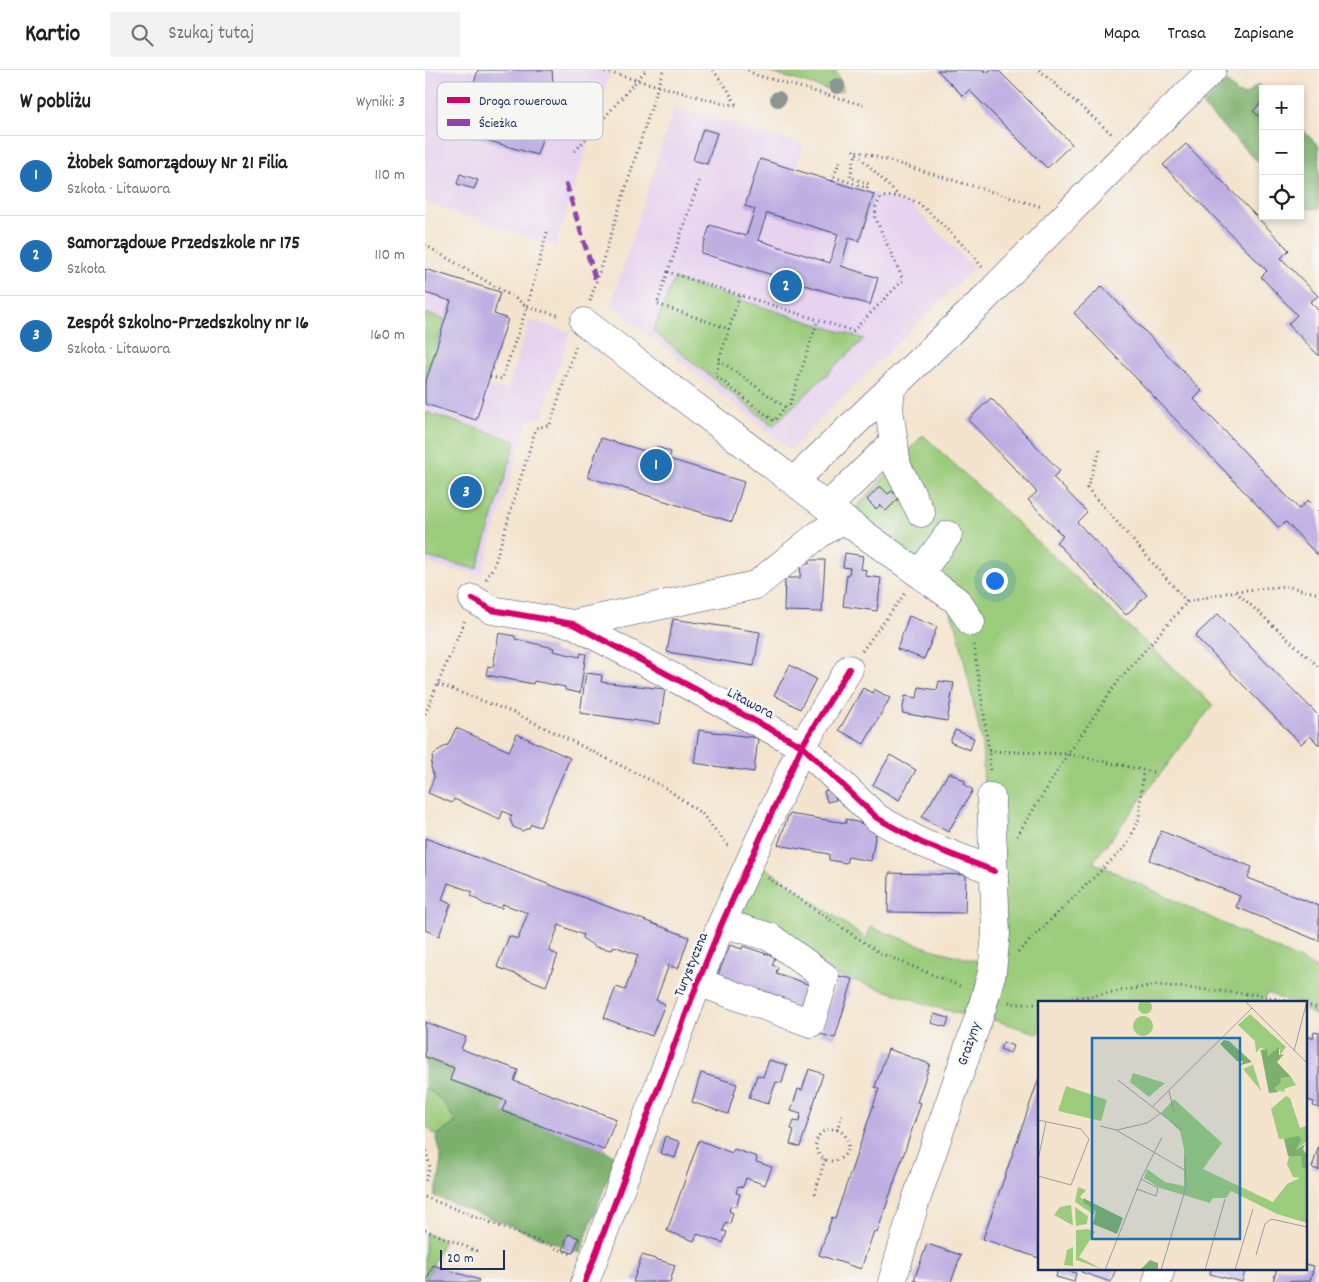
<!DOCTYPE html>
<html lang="pl">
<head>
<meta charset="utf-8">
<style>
	body { margin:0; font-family:Dekko,sans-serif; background:#f2f2f2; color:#202124 }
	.controls { position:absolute; right:15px; top:15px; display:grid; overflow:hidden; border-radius:0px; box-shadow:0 2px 8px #0003 }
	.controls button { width:45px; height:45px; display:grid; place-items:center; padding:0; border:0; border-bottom:1px solid #e0e0e0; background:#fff; color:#202124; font:25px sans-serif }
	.scale { position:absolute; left:15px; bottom:12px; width:65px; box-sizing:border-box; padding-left:5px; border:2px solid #1b2f5e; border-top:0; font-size:14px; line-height:18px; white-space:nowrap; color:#1b2f5e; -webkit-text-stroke:4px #f6f6f2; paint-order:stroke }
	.you { position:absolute; left:569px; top:510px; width:18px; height:18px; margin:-12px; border:4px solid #fff; border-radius:50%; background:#1a73e8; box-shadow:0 0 0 8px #1a73e833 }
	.badge { display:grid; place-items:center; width:32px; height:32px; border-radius:50%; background:#1f6fb2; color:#fff; font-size:16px; font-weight:700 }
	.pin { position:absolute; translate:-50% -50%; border:2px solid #fff; box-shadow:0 1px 5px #0006 }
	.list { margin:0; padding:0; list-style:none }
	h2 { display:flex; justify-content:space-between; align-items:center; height:65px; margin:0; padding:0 20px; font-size:21px }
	h2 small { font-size:16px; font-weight:400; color:#757577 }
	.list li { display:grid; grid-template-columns:32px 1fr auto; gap:15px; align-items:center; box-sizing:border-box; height:80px; padding:0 20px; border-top:1px solid #e0e0e0 }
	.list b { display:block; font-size:19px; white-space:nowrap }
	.list p { margin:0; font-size:16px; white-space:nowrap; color:#757577 }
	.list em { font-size:16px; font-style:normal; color:#757577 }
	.icon { flex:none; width:28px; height:28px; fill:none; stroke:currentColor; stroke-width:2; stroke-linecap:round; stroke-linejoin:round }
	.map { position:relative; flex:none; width:894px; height:1212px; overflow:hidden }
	header { display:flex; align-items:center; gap:30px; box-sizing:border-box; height:70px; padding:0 25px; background:#fff; border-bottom:1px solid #e0e0e0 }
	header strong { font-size:24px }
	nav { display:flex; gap:28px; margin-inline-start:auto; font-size:18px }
	.search { width:350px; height:45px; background:#f2f2f2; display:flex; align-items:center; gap:12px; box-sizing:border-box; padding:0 18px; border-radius:0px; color:#757577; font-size:19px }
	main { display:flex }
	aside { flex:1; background:#fff }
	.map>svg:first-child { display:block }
	.built { fill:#e7d2ef }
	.green { fill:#9bcc7c; stroke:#5b7e6d }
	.forest { fill:#7cb06c; stroke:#4c7065 }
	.building { fill:#beaee2; fill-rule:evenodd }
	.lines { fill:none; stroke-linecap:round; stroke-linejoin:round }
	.minor-casing { stroke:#3c4a6f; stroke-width:29 }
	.path { stroke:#3c4a6f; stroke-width:3; stroke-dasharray:1 4; stroke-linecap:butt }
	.minor { stroke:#fff; stroke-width:28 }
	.quiet { stroke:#8e44ad; stroke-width:5; stroke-dasharray:10 5; stroke-linecap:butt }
	.cycleway-casing { stroke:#f6f6f2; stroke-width:9 }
	.cycleway { stroke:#d6006c; stroke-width:6 }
	.tree { fill:#8e9695 }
	.labels { text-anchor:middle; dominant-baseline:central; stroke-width:5; stroke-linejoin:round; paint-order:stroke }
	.street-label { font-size:15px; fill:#1b2f5e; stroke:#f6f6f2 }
	.inset-road { fill:none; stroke:#9d9ca1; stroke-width:1 }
	.view { fill:#1f6fb2; fill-opacity:0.15; stroke:#1f6fb2; stroke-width:2.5 }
	.inset-edge { fill:none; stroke:#1b2f5e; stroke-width:2.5 }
	.key { fill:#f6f6f2; stroke:#b4bac6; stroke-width:1 }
	.key-label { font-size:14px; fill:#1b2f5e }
</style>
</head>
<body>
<header>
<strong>Kartio</strong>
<div class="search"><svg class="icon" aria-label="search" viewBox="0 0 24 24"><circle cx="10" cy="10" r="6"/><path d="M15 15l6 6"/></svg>Szukaj tutaj</div>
<nav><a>Mapa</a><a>Trasa</a><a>Zapisane</a></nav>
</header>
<main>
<aside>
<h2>W pobliżu<small>Wyniki: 3</small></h2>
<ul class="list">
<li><span class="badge">1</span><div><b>Żłobek Samorządowy Nr 21 Filia</b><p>Szkoła · Litawora</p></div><em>110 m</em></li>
<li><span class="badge">2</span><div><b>Samorządowe Przedszkole nr 175</b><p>Szkoła</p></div><em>110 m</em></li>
<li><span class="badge">3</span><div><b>Zespół Szkolno-Przedszkolny nr 16</b><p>Szkoła · Litawora</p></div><em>160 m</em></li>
</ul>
</aside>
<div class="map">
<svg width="894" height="1212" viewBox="0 0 894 1212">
	<rect width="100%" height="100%" fill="#f6f6f2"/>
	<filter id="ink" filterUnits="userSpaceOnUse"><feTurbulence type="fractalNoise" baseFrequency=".02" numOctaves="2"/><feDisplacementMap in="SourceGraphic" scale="10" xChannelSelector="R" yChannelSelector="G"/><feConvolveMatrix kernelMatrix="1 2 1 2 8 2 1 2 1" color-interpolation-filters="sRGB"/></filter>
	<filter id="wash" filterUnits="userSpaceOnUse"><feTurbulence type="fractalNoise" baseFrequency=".0096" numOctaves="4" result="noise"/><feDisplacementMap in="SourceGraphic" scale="20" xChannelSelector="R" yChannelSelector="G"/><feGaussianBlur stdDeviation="1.12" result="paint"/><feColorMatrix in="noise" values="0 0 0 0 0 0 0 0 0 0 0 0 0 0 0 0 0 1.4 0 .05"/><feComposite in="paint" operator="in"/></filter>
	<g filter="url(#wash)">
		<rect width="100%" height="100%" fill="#f4e4ce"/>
		<!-- built -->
		<path class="built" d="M0,0h186l-55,176 -131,-43z
			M249,37l130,38 -8,25 114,34 64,63 -184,183 -179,-145z
			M0,199l75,23 -6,22 14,5 -20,66 19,5 23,-70 40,12 -28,86 -14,2 -47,156 -56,-13z"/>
		<!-- green -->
		<path class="green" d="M337,0h73l8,17v4l-7,1z
			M249,209l190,60 -91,87 -120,-95z
			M0,243l20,6 -20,64z
			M0,342l91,29 -39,128 -52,-12z
			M498,365l290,270 -120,157 226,107v48l-14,-7v-8h-17l-20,-9 -6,9h-223v32l-68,-21 -4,3 -28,-8 -104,-34 -93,-61 -5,-6 22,-44 108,76 3,-12 58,21 55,15 5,-91 -6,-130 -25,-114 -9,-21 -107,-83z
			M0,1018c14,8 25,20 30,35l-19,13 -11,-11z
			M0,1163l19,7 -19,42z"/>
		<!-- forest -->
		<path class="forest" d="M801,11l12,12 5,2 9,-4 -1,-1 7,-6 5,5v78l-61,-61z
			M875,57l19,19v63l-12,-1 -7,-4z
			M0,987l29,11 -4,12 56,21 -3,10 101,39 12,6 -36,97 -146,-57c7,-22 10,-37 2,-60l19,-13c-5,-15 -16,-27 -30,-35z"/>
		<g id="blocks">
			<!-- building -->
			<path class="building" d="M53,0h74l4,49 -7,-2 -12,38 -78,-23z
				M512,0h47l3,3 3,-3h8l74,74 -25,24 -78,-78 -6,6z
				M838,31v19l-10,-9z
				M278,59l14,4 -10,31 -14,-4z
				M761,74l103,106 -8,8 37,38 -8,6 9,9v45l-31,-32 9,-9 -36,-38 6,-6 -104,-106z
				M335,89l114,35 -15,47 -10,-3 -8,28 37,12 -8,27 -169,-52 9,-28 36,11 9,-27 -10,-3zM342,143l71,21 -8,29 -72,-23z
				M35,104l18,6 -4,9 -17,-5z
				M0,199l75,23 -6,22 14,5 -32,101 -51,-16v-20l26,-83 -26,-8z
				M677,216l100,105 -8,8 105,110 9,-9 11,11v46l-33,-35 -7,6 -205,-215z
				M566,328l69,73 -7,6 34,35 -10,10 70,73 -21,20 -70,-73 7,-6 -35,-36 9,-8 -69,-72z
				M176,368l54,16 2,-7 14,5 -2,7 75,23 -12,40 -144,-45z
				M455,416l8,8 4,-3 7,7 -13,13 -6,-6 -4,4 -9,-9z
				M420,483l18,3 -2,13 5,1 -1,6 16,2 -4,33 -34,-5 4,-32h2l1,-6 -7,-1z
				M384,490h16l-3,52 -38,-1 1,-33h15l1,-14h8z
				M793,544l101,102v29l-9,-9 -9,8 -106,-108z
				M484,546l28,11 -13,32 -27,-10z
				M248,549l87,13 -6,34 -87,-14z
				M74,563l16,3v3l39,9 -1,3 27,6 1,-4 5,1 -6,39 -15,-3v-3l-31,-6 -1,3 -47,-9 2,-9 5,1z
				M365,595l26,14 -16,30 -26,-14z
				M161,603l16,2 -1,7 64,7 -5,35 -80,-11z
				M514,611l15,2 -7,38 -45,-8 3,-17 12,2 2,-11 18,3z
				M438,618l9,5 2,-4 16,9 -26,46 -25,-14z
				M31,658l53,23 8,-17 53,24 -30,69 -9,-3 -2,4 -7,3 -9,-4 -3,-8 2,-3 -9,-5 -3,8 -46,-20 -2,4 -24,-10 6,-16 -3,-10 2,-11 7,-7 8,-4z
				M274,660l59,8 -4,34 -60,-9z
				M530,660l19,8 -4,12 -20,-8z
				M465,685l26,15 -17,30 -26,-15z
				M524,702l16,9 -1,3 9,6 -25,42 -26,-15z
				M408,719l3,11 -9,2 -3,-11z
				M364,744l57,9v-4l24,7 6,6 -5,29 -23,-4 -2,6 -17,-3v-6l-51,-9z
				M736,761l91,36 -4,11 71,28v35l-83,-34 4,-11 -90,-36z
				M0,768l264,99 -11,32 -9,-4 -13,35 9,4 -13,32 -48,-18 12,-31 9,3 13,-35 -24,-9 -2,4 -16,-3 -14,-9 1,-3 -24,-10 -10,26 9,4 -12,31 -49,-19 12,-31 9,3 10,-26 -25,-9 -1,4 -16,-3 -15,-9 2,-4 -25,-9 -6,17 9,4 -12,32 -14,-6z
				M464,803l77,2 -1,38 -77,-1z
				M305,875l12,4 1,-3 32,11 -3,8 6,2 -2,6 37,13 -9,26 -87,-35z
				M414,906l14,3 -18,59 -15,-4z
				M509,944l15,4 -3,9 -15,-4z
				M0,952l41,15 -5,12 57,21 -4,11 102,38 -12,31 -102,-39 4,-10 -56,-21 4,-12 -29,-11z
				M889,962l5,1v75l-6,-2 1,-4 -9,-3v-63l8,2z
				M578,972l10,4 -3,7 -10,-4z
				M463,979l42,15 -13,38 4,1 -44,130 -3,-2 -13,38 -42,-14 13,-38 3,1 44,-129 -4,-2z
				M344,990l18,5 -5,18 -6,-1 -8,22 -19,-6 8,-23 6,2z
				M384,999l14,5 -23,73 -10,-3 4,-14 -3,-1 3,-8 5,1 2,-8 -10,-3 7,-22 4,1z
				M276,1003l36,11 -9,30 -36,-12z
				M614,1008v180l-56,-19z
				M240,1066l15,6 -5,16 -15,-5z
				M274,1070l33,13 2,-4 23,8 -1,5 16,5 -7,18 -19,-7 -3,9 -5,-1 -2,7 4,1 -4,13 -5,-2 -2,6 4,2 -3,11 -4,-2 -3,9 4,1 -4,11 -26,-9 -3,7 -27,-10z
				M894,1075v25l-7,-2z
				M143,1164l11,4 -6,15 -10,-3z
				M502,1174l34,11 -10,27h-32l-5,-2z
				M217,1185l33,10 -5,17h-37z
				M880,1194l9,2 -4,15 -37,1 4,-14h28z
				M8,1195l46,15 -1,2h-52z
				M633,1198l18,5 -2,9 -18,-5z
				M658,1198h33l-5,14 -30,-10z
				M786,1198h35l-4,14 -32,-8z"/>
		</g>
	</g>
	<g filter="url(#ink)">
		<use href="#blocks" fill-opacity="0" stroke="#3c4a6f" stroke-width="1"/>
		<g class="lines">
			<!-- minor casing -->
			<g class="minor-casing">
				<path id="minor" d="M159,252l259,197 114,82 14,21
					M466,318l-2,20 8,58 24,47
					M369,411l187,-179 149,-152 82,-80
					M402,437l67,-65
					M495,503l28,-38
					M48,529l19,11 81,14 229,122 75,72 45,25 72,28
					M148,554l183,-39 62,-50 25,-16
					M273,912l113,41 14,-46 -55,-40 -48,-14
					M160,1212l113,-300 24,-59 80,-177 47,-77
					M467,1212l23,-79 67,-195 10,-36 4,-38 -5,-137
					M732,1212l4,-14"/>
			</g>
			<!-- path -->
			<path class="path" d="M175,0l124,34 12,1
				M288,0l15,20 8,15
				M323,0l8,5 107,30
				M614,0l74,65
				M150,81l71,-81
				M409,107l33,11 2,-4 -19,-7 6,-24
				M274,111l-31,91 185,59 50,-51 -28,-63 1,-10 5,-10 18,-1
				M407,111l8,-21
				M0,175l93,55 9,7 34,9
				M557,197l-13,-16 -39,-38 -13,-11 -18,-6 -46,-46 189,57
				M243,202l-11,32 72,25
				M165,231l73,-231
				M294,290l66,47 -11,14 -58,-45 3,-16 21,-65
				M65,307l12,2 25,-72 21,-78
				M360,337l5,-3 28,-84
				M675,380l-13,38 100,114
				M61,509l8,-13 42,-138 14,-3 26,-80
				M811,521l50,-5 33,8
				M549,575l15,106 1,22
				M437,581l44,-59
				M13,614l79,30 147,73 38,27 28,34
				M0,644l40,-94
				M564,681l79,3 85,18
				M592,766l51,-82 51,-74 68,-78 48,-11 84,76
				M343,808l112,75 82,34
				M593,882l109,-107 12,-26 4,-48
				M584,932l6,2h24
				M627,932l105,-17 102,10 32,7
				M880,935l14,3
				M391 1075a16 16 0 1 1 32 0a16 16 0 1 1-32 0Z
				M412,1060l6,-19
				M0,1076l5,21 -5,16
				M390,1124l10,-35
				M0,1127l146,57
				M0,1160l54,22"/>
			<!-- minor -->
			<use href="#minor" class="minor"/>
			<!-- quiet -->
			<path class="quiet" d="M141,113l30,98"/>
			<!-- cycleway casing -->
			<g class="cycleway-casing">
				<path id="cycleway" d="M48,529l19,11 81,14 229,122 75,72 45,25 72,28
					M160,1212l113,-300 24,-59 80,-177 47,-77"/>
			</g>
			<!-- cycleway -->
			<use href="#cycleway" class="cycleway"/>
		</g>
		<!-- trees -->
		<g class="tree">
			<circle cx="412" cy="16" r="8"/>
			<circle cx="353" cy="29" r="8"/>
		</g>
	</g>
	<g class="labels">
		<!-- street labels -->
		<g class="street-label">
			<text transform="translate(325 634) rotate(28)">Litawora</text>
			<text transform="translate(267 895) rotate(-68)">Turystyczna</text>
			<text transform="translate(545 974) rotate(-71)">Grażyny</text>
		</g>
	</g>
	<!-- overview -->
	<g transform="translate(613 931)">
		<rect width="269" height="269" fill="#f4e4ce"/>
		<path d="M100 6a7 7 0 1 1 14 0a7 7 0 1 1-14 0ZM212,13l36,33 -6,8v-6l-12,7 -3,-7 -5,-1 -4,5 -1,-12 -17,-16zM95 25a10 10 0 1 1 20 0a10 10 0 1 1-20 0ZM216,63l-1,1 8,26 -18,-22zM95,72l32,10 -16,14 -19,-15zM253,76l5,8 -12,4 1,3 -10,-2 5,-12zM28,85l41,14 -6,21 -43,-10zM248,95l4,2 10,30 7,-2v15l-11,9 6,-12 -23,1 -8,-30zM136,98l48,44 -19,26 70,33 14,-18 13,-6 -7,-1 -6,-13 2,-8h12l6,14v53l-30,-9 -46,-23 -5,7h-13l-3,5 -50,-15 -16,-10 3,-9 18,13 19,4v-37l-4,-18 -19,-18zM40,186l8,3 -6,7 16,14 -2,4 -19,-13zM33,204l2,20h-1l-18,-10 6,-8zM37,206l13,9 -1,8 -11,2zM50,228l7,3 -16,25 23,12 -26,-9v-30zM35,246v19l-9,-1 3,-15z" fill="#9bcc7c"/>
		<path d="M186,39l5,1 23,21 -11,3 2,-4h-6l-17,-17zM222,46l1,3 6,-1 1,7 11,-9v8l5,-1 -7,8 14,15 -11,1 1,4 -6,6 3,4 -9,1zM260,135l4,3 -6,11 9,-6 -2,5 4,7v14l-5,-3 -1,-11h-13l-4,-17zM45,197l40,20 -6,16 -24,-10 3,-13 -12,-8zM112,259l8,3v7h-18z" fill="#7cb06c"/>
		<path class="inset-road" d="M207,0l62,62M256,50l13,-50M80,79l64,50M131,90l5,21M115,105l99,-98M0,119l43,9 8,10 -18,46 -33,-9M62,125l16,4 70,41M79,129l30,-7 14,-10M0,159l8,-38M99,188l19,7 2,-8 -17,-9M218,254l9,-31 6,-5 36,8M67,269l36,-91 21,-42M123,269l25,-83 -1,-29M167,269l20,-71M197,269l18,-61"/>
		<path class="view" d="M54,37h148v201h-148z"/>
		<rect width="269" height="269" class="inset-edge"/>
	</g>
	<!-- legend -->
	<rect x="12" y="12" width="166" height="58" rx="8" class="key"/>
	<rect x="22" y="27" width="23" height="6" fill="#d6006c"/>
	<rect x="22" y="49" width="23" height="7" fill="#8e44ad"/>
	<g class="key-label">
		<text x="54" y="35">Droga rowerowa</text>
		<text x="54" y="57">Ścieżka</text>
	</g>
</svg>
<div class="controls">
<button>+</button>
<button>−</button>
<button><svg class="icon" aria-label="locate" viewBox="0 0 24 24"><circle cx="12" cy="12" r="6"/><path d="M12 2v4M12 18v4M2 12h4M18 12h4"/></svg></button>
</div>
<div class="scale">20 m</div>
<div class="you"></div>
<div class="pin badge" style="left:231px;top:395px">1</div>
<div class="pin badge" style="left:361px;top:216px">2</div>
<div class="pin badge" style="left:41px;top:422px">3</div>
</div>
</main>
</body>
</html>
